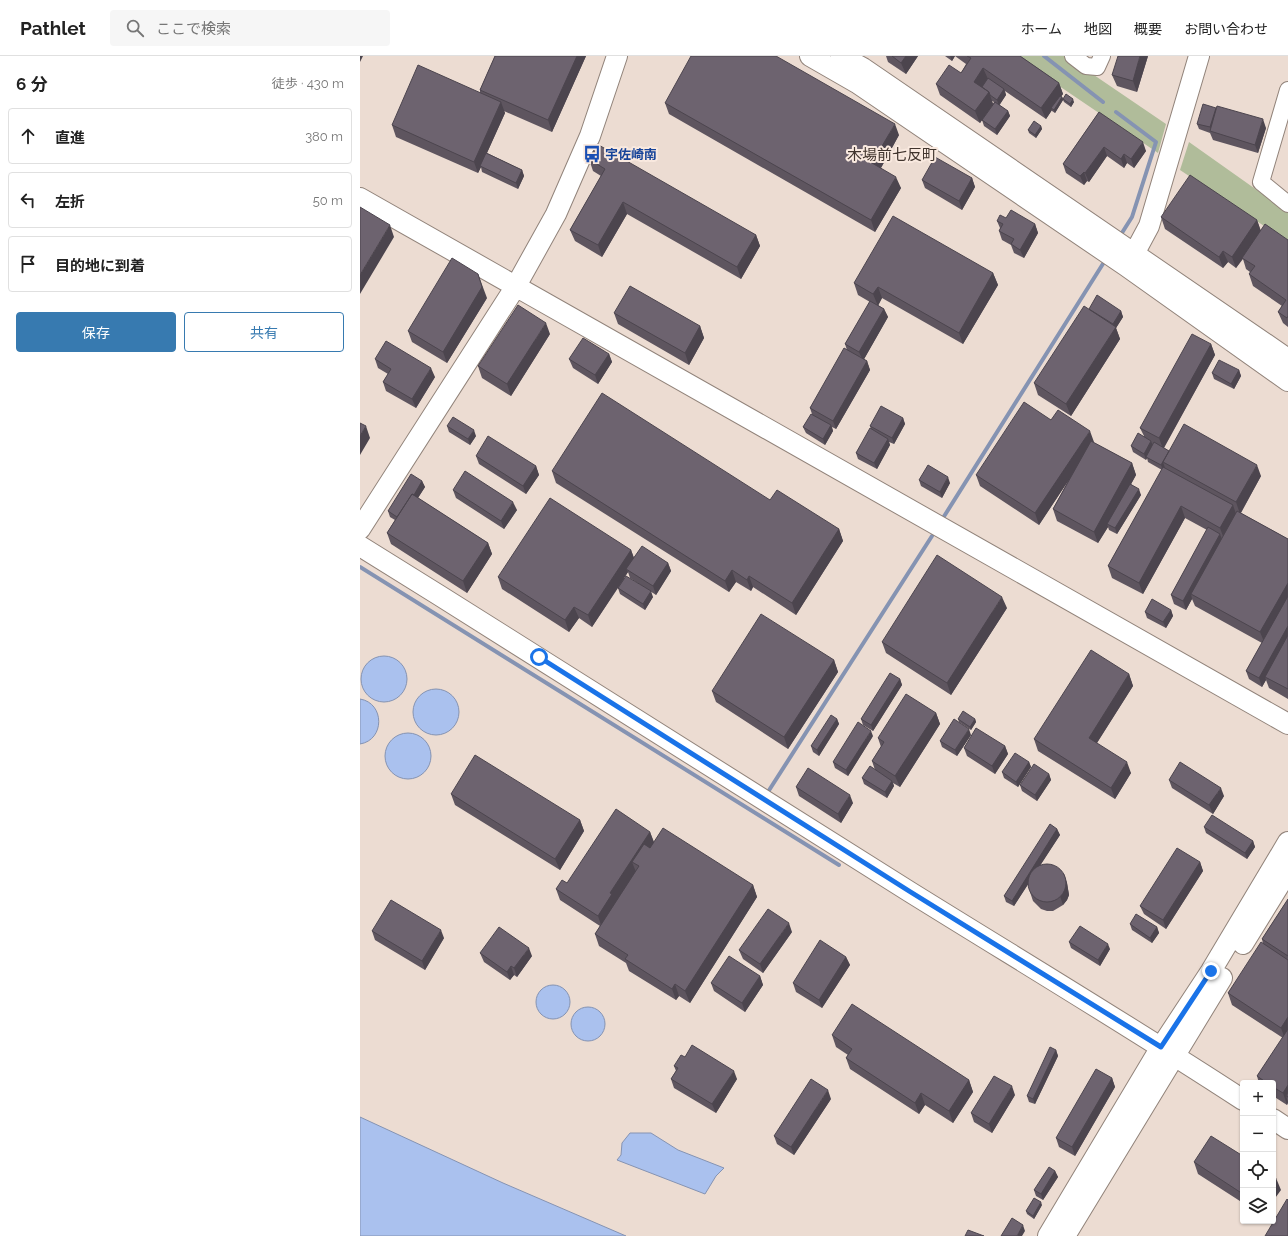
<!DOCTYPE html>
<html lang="ja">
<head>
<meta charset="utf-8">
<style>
	body { margin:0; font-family:Raleway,"Noto Sans JP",sans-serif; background:#f6f6f6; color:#222 }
	.controls { position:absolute; right:12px; bottom:12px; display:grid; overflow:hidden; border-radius:4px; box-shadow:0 1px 3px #0004 }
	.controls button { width:36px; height:36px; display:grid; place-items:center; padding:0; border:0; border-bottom:1px solid #e0e0e0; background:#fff; color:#222; font:20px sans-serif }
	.stop { position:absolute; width:12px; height:12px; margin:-9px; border:3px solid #1a73e8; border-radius:50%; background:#fff }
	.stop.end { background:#1a73e8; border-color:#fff; box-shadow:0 1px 4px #0008 }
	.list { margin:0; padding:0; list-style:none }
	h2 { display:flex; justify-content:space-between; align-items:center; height:52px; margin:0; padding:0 16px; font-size:17px }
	h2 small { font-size:13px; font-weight:400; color:#767676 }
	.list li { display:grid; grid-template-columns:26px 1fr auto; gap:12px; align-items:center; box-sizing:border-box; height:56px; margin:0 8px 8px; padding:0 8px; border:1px solid #e0e0e0; border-radius:4px }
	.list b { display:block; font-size:15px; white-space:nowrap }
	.list em { font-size:13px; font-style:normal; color:#767676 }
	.actions { display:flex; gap:8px; padding:12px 16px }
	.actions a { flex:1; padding:9px 0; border:1px solid #377ab0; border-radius:4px; text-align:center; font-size:14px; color:#377ab0 }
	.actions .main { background:#377ab0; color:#fff }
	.icon { flex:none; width:22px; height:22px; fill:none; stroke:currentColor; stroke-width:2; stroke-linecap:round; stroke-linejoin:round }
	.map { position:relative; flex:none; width:928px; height:1180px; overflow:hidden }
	header { display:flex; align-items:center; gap:24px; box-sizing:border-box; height:56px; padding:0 20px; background:#fff; border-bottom:1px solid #e0e0e0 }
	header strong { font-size:19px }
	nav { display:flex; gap:22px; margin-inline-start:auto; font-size:14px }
	.search { width:280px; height:36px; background:#f6f6f6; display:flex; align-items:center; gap:10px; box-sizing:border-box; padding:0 14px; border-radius:4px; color:#767676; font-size:15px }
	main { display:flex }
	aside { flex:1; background:#fff }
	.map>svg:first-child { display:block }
	.green { fill:#b0bc9a }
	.water { fill:#aac1ee; stroke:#8593b2 }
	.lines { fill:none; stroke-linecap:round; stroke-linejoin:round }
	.stream { stroke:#8593b2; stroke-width:4 }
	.minor-casing { stroke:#91837a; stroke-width:18 }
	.tertiary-casing { stroke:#91837a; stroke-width:22 }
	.minor { stroke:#fff; stroke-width:16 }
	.tertiary { stroke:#fff; stroke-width:20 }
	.wall { fill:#5e555f }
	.shaded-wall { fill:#4c454e }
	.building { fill:#6d636f; stroke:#4c454e }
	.route { stroke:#1a73e8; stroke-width:5 }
	.labels { text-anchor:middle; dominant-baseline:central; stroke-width:4; stroke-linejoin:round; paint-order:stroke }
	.transit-label { font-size:13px; font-weight:bold; fill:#164399; stroke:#f9e9df; text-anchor:start }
	.quarter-label { font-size:15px; fill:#40342d; stroke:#f9e9df }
</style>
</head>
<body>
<header>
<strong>Pathlet</strong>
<div class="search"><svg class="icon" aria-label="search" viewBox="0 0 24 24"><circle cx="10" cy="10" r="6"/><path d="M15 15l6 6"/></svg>ここで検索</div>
<nav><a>ホーム</a><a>地図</a><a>概要</a><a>お問い合わせ</a></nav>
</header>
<main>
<aside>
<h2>6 分<small>徒歩 · 430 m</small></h2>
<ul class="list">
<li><svg class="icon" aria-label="ahead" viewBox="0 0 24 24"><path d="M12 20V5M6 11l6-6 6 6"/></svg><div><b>直進</b></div><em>380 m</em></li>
<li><svg class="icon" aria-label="left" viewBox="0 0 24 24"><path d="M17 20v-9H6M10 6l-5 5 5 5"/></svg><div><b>左折</b></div><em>50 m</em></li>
<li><svg class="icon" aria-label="arrive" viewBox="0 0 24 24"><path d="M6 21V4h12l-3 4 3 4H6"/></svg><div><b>目的地に到着</b></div></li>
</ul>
<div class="actions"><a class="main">保存</a><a>共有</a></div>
</aside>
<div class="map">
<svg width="928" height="1180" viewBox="0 0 928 1180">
	<rect width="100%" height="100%" fill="#ecdcd2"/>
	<!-- green -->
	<path class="green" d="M655,0h51l100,68 -8,29z
		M829,86l99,70v30l-108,-72z"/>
	<!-- water -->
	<path class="water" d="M1 623a23 23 0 1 1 46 0a23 23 0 1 1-46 0Z
		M53 656a23 23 0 1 1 46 0a23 23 0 1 1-46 0Z
		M0,643c25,4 25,41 0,45z
		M25 700a23 23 0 1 1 46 0a23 23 0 1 1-46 0Z
		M176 946a17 17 0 1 1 34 0a17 17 0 1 1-34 0Z
		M211 968a17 17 0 1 1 34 0a17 17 0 1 1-34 0Z
		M0,1061l143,66 123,53h-266z
		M270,1077h21l27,17 46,18 -8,8 -11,18 -88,-34 4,-5 1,-12z"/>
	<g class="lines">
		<!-- stream -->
		<path class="stream" d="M684,0l59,46
			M756,56l40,30 -24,75 -12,19
			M583,462l163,-259
			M0,511l479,298
			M406,739l166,-259"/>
		<!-- minor casing -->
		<g class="minor-casing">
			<path id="minor" d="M713,0l13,10 11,1 5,-11
				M928,34l-27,92 27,22"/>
		</g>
		<!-- tertiary casing -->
		<g class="tertiary-casing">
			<path id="tertiary" d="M450,0l47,27 269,183 162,115
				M481,0l22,12 425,291
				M0,142l928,526
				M767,209l7,-11 15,-28 50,-170
				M0,473l156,-243 40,-72 34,-78 27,-80
				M0,490c184,114 366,231 550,346 111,69 223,136 333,208
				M883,888l45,-73
				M913,1063l15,10
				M688,1180l113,-189 50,-76 77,-129
				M705,1180l157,-258"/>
		</g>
		<!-- minor -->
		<use href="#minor" class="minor"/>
		<!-- tertiary -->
		<use href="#tertiary" class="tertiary"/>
	</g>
	<!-- wall -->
	<path class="wall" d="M135,0h91l-34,76 -48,-21 1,2 -18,40 35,17 2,6 -6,13 -36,-17 -1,-5 -3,6 -82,-36 -4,-12 88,-32v-3z
		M526,0h32l-12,18 -18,-12z
		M585,0h75l39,27 4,11 -2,2 2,2 11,4 -3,5 -7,-5 -1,-2 -8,13 -3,-2v-1l-6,9 -41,-28 1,4 -7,10 9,6 2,5 -13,19 -13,-9 -2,-6 12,-18 -2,-1 1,3 -13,19 -40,-28 -4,-11 25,-11 5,-9 -11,-8 -3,5z
		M788,0l-11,36 -20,-6 -5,-11z
		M305,47l234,32 -18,33 20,20 -26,44 -206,-118z
		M856,53l50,19 -8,25 -45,-13 -3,-7 -11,-4 -2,-5z
		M739,56l47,39 -12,17 -7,-5 -3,5 -17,-12 -18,26 -2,-1 -3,4 -18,-12 -3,-9z
		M681,70l1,3 -6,9 -7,-5 -1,-3z
		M229,103l167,76 4,11 -19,33 -114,-65 -25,43 -27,-16 -5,-11 31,-54 -8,-5z
		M612,122l3,9 -13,23 -37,-22 -3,-8z
		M801,161l96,3 4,11 27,9v87l-5,-4 -5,-11 4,-6 -29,-20 -4,-12 1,-2 -4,-3 -3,-10 -7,9 -8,-6 -5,6 -58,-39z
		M646,162l29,6 3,9 -14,25 -10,-5 -3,-8 -9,-5 -3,-9 1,-3 -3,-7z
		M633,217l5,12 -35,59 -81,-46 -4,7 6,4 4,8 -24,42 3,2 3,9 -34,59 -4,-2 1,4 -8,14 -19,-12 -3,-6 9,-13 -2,-6 37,-58 -2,-6 25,-42 -12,-7 -4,-12z
		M127,242l-40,65 -35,-21 -4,-11z
		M729,253l32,2 2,6 -7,11 4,11 -49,77 -33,-21 -4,-12 55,-73z
		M254,257l86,13 4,12 -15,27 -71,-41z
		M190,278l-39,62 -29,-18 -4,-12z
		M851,288l4,11 -51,93 5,3 92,25 -20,37 47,26v160l-19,-11 -3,-8 -4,7 -13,-8 -3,-8 16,-28 -67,-37 -3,-7 -6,11 -12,-6 -3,-9 36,-65 -22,-12 -42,76 -31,-16 -4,-12 54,-96 -14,-8 -1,-4 -1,2 -13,-8 -2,-6 13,-10 -4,-8z
		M249,298l3,8 -14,22 -25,-16 -4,-9z
		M15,303l60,18 -19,31 -30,-17 -3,-9 5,-8 -10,-6z
		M879,314l2,6 -7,13 -20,-10 -2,-6z
		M543,362l2,6 -11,20 -5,-2 1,3 -13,24 -19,-10 -2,-6 15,-24 -1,-3z
		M691,364l81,43 4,12 -5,9 10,11 -24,39 -8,-4 -1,-3 -10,16 -41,-22 -4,-12 15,-28 -29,44 -59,-39 -4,-11z
		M87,370l29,10 -6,9 -21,-13z
		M116,400l60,10 3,9 -13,19 -47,-30z
		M192,415l218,29 69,29 4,12 -47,74 -43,-28 -2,4 -15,-9 -7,10 -173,-109z
		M559,424l31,3 -8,15 -21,-12z
		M62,425l3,6 -7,11 70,45 4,11 -25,39 -76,-49 -4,-11 8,-13 -5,-3 -2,-6z
		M93,434l64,20 -13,19 -48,-31z
		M271,494l3,8 34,5 3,8 -15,24 -26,-17 -2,-6 -4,6 29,19 -8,13 -25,-16 -2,-6 -26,39 -13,-9 -10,14 -67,-43 -4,-12z
		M647,552l-56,87 -65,-42 -4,-11z
		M811,554l2,6 -7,12 -19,-10 -2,-6z
		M474,604l4,12 -50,77 -72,-47 -4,-11z
		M769,618l4,12 -36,57 34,30 -16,26 -77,-48 -4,-12z
		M540,623l2,6 -29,46 -10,-6 -2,-6z
		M576,657l4,11 -40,63 -7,-4 1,3 -7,12 -23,-14 -2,-6 13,-8 -3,-9 9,-14 -3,-9z
		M477,663l2,5 -20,32 -6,-4 -2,-6z
		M598,663h17l1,3 -5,8 -12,-8z
		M611,679l-14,21 -15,-9 -2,-6z
		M513,680l-25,40 -13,-8 -2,-6z
		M645,690l3,8 -13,20 -28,-18 -3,-8z
		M669,706l2,5 -13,20 -14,-9 -2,-6z
		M689,718l2,6 -14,21 -15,-10 -2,-6z
		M809,724l55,16 -11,18 -41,-26z
		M436,731l57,16 -12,20 -42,-27z
		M91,738l129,26 4,11 -24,39 -105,-65z
		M844,771l49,14 2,6 -8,12 -41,-26z
		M697,773l3,6 -20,30 24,9 3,9 2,12 -2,5 -4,5 -10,6h-6l-6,-2 -8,-8 -3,-9 -2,-8 -14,22 -8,-4 -2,-6z
		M290,776l4,10 99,43 4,12 -67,106 -11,-7 -3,4 -47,-29 -3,-8 -27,-17 -4,-12 5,-8 -40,-26 -4,-11 11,-6z
		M840,806l3,9 -37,58 -22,-15 -4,-8z
		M928,843v204l-1,2 -14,-9v-13h-14l-2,-7 26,-38 -51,-33 -4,-12 35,-49 -1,-5z
		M770,868l27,3 2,6 -7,10 -20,-13z
		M12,875l72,7 -19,32 -50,-30z
		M432,876l-29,41 -20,-14 -4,-9z
		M709,886l41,7 -10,17 -29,-18z
		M120,897l52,3 -15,21 -3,-2 -4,5 -26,-18z
		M486,901l4,8 -28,43 -26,-16 -3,-9z
		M400,920l3,9 -18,27 -31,-21 -3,-8z
		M472,979l137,45 4,12 -20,31 -28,-18 -6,9 -69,-45 -4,-11 2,-3 -12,-8z
		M696,994l2,6 -23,48 -6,-2 -2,-6z
		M325,1001l52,22 -21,34 -42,-25 -3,-9 5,-8 -2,-5z
		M752,1022l3,9 -40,69 -16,-9 -3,-9z
		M655,1039l-23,38 -18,-11 -3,-9z
		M471,1043l-37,56 -17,-11 -3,-8z
		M883,1100v47l-45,-29 -4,-12z
		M695,1115l3,6 -15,23 -7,-4 -2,-6z
		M682,1149l-8,14 -7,-5 -1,-3z"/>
	<!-- shaded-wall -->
	<path class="shaded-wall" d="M0,0h3l-3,6z
		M217,0h9l-34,76 -4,-12z
		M546,0h12l-12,18 -5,-11z
		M590,0h5l-3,5z
		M780,0h8l-11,36 -4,-11z
		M623,12l5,11 -10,14 -4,-11z
		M699,27l4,11 -11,15 -1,-1 1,2 -6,9 -5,-11z
		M644,33l2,6 -7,11 -2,-6z
		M629,36l4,12 -13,19 -5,-12z
		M702,41l1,3 -8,13 -1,-3z
		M713,43l1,3 -3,5 -1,-3z
		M141,46l4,11 -24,53h-1l1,1 -3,6 -4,-11z
		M856,52l2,5 -7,18 -1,-4z
		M648,55l2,5 -13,19 -2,-6z
		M903,63l3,9 -8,25 -3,-8z
		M535,68l4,11 -22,40 -5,-12z
		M681,70l1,3 -6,9 -1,-3z
		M783,86l3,9 -12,17 -3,-9z
		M744,91l3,9 -18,26 -4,-9z
		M764,98l3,9 -3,5 -3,-9z
		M162,114l2,6 -6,13 -2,-6z
		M724,116l3,9 -3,4 -4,-9z
		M536,121l5,11 -26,44 -4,-12z
		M612,122l3,9 -13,23 -3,-9z
		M263,146l4,12 -25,43 -4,-12z
		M897,164l4,12 -25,36 -4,-11z
		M675,168l3,9 -14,25 -4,-8z
		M30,169l4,12 -34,57v-19z
		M396,179l4,11 -19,33 -4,-12z
		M863,195l5,11 -5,6 -4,-11z
		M633,217l5,12 -35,59 -4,-11z
		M118,218l9,24 -40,65 -4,-11z
		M518,231l4,11 -4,8 -5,-12z
		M524,253l4,8 -25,44 -4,-9z
		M761,255l2,6 -7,11 4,11 -49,77 -5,-12 49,-75 -2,-5z
		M186,267l4,11 -39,62 -4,-12z
		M340,270l4,12 -15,27 -4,-12z
		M851,288l4,11 -52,94 -4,-11z
		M249,298l3,8 -14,22 -3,-9z
		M507,305l3,9 -34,59 -3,-8z
		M71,312l4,9 -19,31 -4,-9z
		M879,314l2,6 -7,13 -3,-5z
		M543,362l2,6 -11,20 -2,-6z
		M471,369l2,6 -8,14 -2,-6z
		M6,370l4,12 -10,17v-19z
		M114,374l2,6 -6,9 -2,-6z
		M730,375l4,11 -55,83 -4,-12z
		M528,383l2,6 -13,24 -3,-6z
		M791,385l2,5 -7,11 1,1 -1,2 -2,-6z
		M809,395l-6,11 2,6 -2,3 -2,-6z
		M772,407l4,12 -27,50 -2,-1 1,3 -10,16 -4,-11z
		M897,409l4,11 -21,38 -4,-12z
		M176,410l3,9 -13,19 -3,-8z
		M588,421l2,6 -8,15 -2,-6z
		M62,425l3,6 -24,37 -2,-6z
		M779,433l2,6 -24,39 -2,-6z
		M153,446l4,8 -13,19 -3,-8z
		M873,449l4,12 -13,22 -4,-11z
		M821,450l4,12 -42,76 -4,-11z
		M479,473l4,12 -47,74 -4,-12z
		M860,478l3,8 -32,52 1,5 -6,11 -3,-9z
		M128,487l4,11 -25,39 -4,-12z
		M271,494l4,11 -9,8 2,3 -36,55 -4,-12z
		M308,507l3,8 -15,24 -3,-9z
		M372,514l4,12 -7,10 -4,-11z
		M389,520l4,11 -2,4 -4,-11z
		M928,527v19l-23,42 -5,-12z
		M291,535l2,6 -8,13 -2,-6z
		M642,541l5,11 -56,87 -4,-12z
		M214,551l5,11 -10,14 -4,-12z
		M811,554l2,6 -7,12 -3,-6z
		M928,570v15l-23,36 1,3 -4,7 -3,-9z
		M474,604l4,12 -50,77 -4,-12z
		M769,618l4,12 -40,63 -4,-11z
		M540,623l2,6 -29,46 -2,-6z
		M576,657l4,11 -40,63 -5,-11z
		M477,663l2,5 -20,32 -2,-6z
		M615,663l1,3 -5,8 -1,-3z
		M609,673l2,6 -14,21 -2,-6z
		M511,675l2,5 -25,40 -2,-6z
		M645,690l3,8 -13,20 -3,-8z
		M669,706l2,5 -13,20 -2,-5z
		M767,706l4,11 -16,26 -4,-11z
		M689,718l2,6 -14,21 -2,-6z
		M532,725l2,5 -7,12 -2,-6z
		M861,732l3,8 -11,18 -4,-9z
		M490,739l3,8 -12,20 -3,-9z
		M220,764l4,11 -24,39 -5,-11z
		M697,773l3,6 -46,71 -2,-5z
		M290,776l4,11 -15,23 -7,-4 4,10 -34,56 -4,-12 12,-23z
		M893,785l2,6 -8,12 -2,-6z
		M840,806l3,9 -37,58 -3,-9z
		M704,818l3,9 2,12 -2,5 -4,5 -3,-9z
		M393,829l4,12 -67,106 -5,-12z
		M429,867l3,9 -29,41 -3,-9z
		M797,871l2,6 -7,10 -2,-5z
		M81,874l3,8 -19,32 -3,-9z
		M748,888l2,5 -10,17 -2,-6z
		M169,892l3,8 -15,21 -3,-9z
		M486,901l4,8 -28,43 -3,-8z
		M151,910l3,9 -4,5 -3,-8z
		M400,920l3,9 -18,27 -3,-9z
		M315,928l4,12 -3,4 -4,-11z
		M928,961v18l-3,4 -4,-11z
		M696,994l2,6 -23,48 -2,-5z
		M374,1015l3,8 -21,34 -4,-9z
		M752,1022l3,9 -40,69 -3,-9z
		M609,1024l4,12 -20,31 -4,-12z
		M928,1029v12l-2,-1 2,6 -1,3 -4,-12z
		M652,1030l3,9 -23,38 -3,-9z
		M468,1034l3,9 -37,56 -3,-8z
		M561,1037l4,12 -6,9 -4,-11z
		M695,1115l3,6 -15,23 -2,-6z
		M916,1122l5,12 -8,11v-18z
		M681,1146l1,3 -8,14 -1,-3z
		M663,1169l2,6 -3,5h-5z"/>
	<!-- building -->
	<path class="building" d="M135,0h82l-29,64 -68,-30z
		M331,0h85l119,68 -23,39 24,14 -25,43 -206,-117z
		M532,0h14l-5,7z
		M607,0h53l39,27 -18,25 -58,-40 -9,14 15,10 -14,19 -39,-27 13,-19 12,8 10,-15z
		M758,0h22l-7,25 -21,-6z
		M58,9l83,37 -27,60 -82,-37z
		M628,22l16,11 -7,11 -7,-5 -1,-3 -7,-5z
		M706,38l7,5 -3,5 -7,-5z
		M700,40l2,1 -8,13 -3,-2z
		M635,46l13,9 -13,18 -13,-9z
		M843,48l13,4 -6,19 -13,-3z
		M857,50l46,13 -8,26 -45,-14z
		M739,56l44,30 -12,17 -7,-5 -3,5 -17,-12 -19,26 -1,-1 -4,4 -17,-12z
		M674,65l7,5 -6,9 -7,-5z
		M237,88l159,91 -19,32 -114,-65 -25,43 -28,-15 35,-61 -16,-10z
		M126,97l36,17 -6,13 -36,-17z
		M575,101l37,21 -13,23 -37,-21z
		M830,119l67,45 -25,37 -9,-6 -4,6 -58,-40z
		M0,151l30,18 -30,50z
		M651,154l24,14 -15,26 -9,-6 3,-5 -15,-8 4,-7 -6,-3 3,-6 6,3z
		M533,160l100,57 -34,60 -81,-46 -5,7 -19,-11z
		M905,168l23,16v76l-1,2 -9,-6 8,-12 -37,-26 6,-8 -13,-8z
		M92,202l26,16 4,13 -39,65 -35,-21z
		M270,230l70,40 -15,27 -71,-40z
		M737,239l24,16 -8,13 -24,-15z
		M510,245l14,8 -25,43 -14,-8z
		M158,249l28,18 -39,61 -29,-18z
		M724,250l32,21 -50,77 -32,-21z
		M832,278l19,10 -52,94 -19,-10z
		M223,282l26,16 -14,21 -26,-16z
		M26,285l45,27 -19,31 -29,-17 8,-13 -16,-10z
		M484,292l23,13 -34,60 -23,-13z
		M859,304l20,10 -8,14 -19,-11z
		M242,337l168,107 7,-10 62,39 -47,74 -43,-27 -2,4 -15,-10 -7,11 -173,-110z
		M664,346l27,18 7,-10 32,21 -55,82 -59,-38z
		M521,350l22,12 -11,20 -22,-12z
		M451,358l20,11 -8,14 -20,-12z
		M93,361l21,13 -6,9 -21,-13z
		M0,367l6,3 -6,10z
		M824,368l73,41 -21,37 -73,-40z
		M510,372l18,11 -14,24 -18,-10z
		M778,377l13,8 -7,13 -13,-8z
		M128,380l48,30 -13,20 -47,-30z
		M731,385l41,22 -38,69 -41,-23z
		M794,386l15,9 -8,14 -15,-8z
		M568,409l20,12 -8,15 -21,-12z
		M803,411l70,38 -13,23 -39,-22 -42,77 -31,-17z
		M105,415l48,31 -12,19 -48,-31z
		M51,418l11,7 -8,14 -2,-1 -15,23 -9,-6z
		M770,428l9,5 -24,39 -8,-4z
		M52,438l76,49 -25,38 -76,-48z
		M190,442l81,52 -43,65 -14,-8 -9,13 -67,-43z
		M877,455l51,28v44l-28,49 -69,-38z
		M848,471l12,7 -37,67 -12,-6z
		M282,490l26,17 -15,23 -27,-17z
		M577,499l65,42 -55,86 -65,-41z
		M266,520l25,15 -8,13 -25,-16z
		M928,540v30l-29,52 -13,-7z
		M792,543l19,11 -8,12 -18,-10z
		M401,558l73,46 -50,77 -72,-46z
		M928,579v54l-23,-12z
		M731,594l38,24 -40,64 38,24 -16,26 -77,-49z
		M530,617l10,6 -29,46 -10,-6z
		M546,638l30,19 -41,63 -23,-15 12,-19 -6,-4z
		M603,655l12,8 -5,8 -12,-8z
		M471,659l6,4 -20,31 -6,-4z
		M594,663l15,10 -14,21 -15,-9z
		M498,666l13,9 -25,39 -13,-8z
		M616,672l29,18 -13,20 -28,-18z
		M655,697l14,9 -13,20 -14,-10z
		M115,699l105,65 -25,39 -104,-65z
		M820,706l41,26 -12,17 -40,-25z
		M674,708l15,10 -14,21 -15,-10z
		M510,710l22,15 -7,11 -23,-14z
		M448,712l42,27 -12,19 -42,-27z
		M256,753l34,23 -40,61 2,1 -14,22 -42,-27 6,-9 5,3z
		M852,759l41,26 -8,12 -41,-26z
		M690,768l7,5 -45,72 -8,-5z
		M303,772l90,57 -68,106 -10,-7 -3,5 -47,-30 3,-4 -33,-21 44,-68 -7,-4 12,-18 6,4z
		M817,792l23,14 -37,58 -23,-14z
		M668 827a19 19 0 1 1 38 0a19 19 0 1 1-38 0Z
		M928,843v57l-26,-17z
		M31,844l50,30 -19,31 -50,-30z
		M408,853l21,14 -29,41 -21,-14z
		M776,858l21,13 -7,11 -20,-14z
		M720,870l28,18 -10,16 -29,-18z
		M139,871l30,21 -15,20 -3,-2 -4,6 -27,-19z
		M460,884l26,17 -27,43 -26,-17z
		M901,886l27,18v57l-7,11 -53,-35z
		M369,900l31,20 -18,27 -31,-20z
		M492,948l117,76 -20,31 -28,-18 -6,10 -69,-45 6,-9 -20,-14z
		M928,973v56l-5,8 -10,-6v-4h-6l-10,-7z
		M332,989l42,26 -22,33 -41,-25 7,-11 -4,-2 7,-11 4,2z
		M690,991l6,3 -23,49 -6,-3z
		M736,1013l16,9 -40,69 -16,-9z
		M634,1020l18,10 -23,38 -18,-11z
		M451,1023l17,11 -37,57 -17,-11z
		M928,1036v5l-2,-1z
		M851,1080l32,20v38l-49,-32z
		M689,1111l6,4 -14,23 -7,-4z
		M913,1120l3,2 -3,5z
		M674,1142l7,4 -8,14 -7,-5z
		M927,1143l1,1v36h-23z
		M652,1162l11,7 -6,11h-16z
		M608,1174l16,6h-19z"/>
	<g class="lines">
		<!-- route -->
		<path class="route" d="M179,601l370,234 252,156 50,-76"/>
	</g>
	<!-- icons -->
	<defs>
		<g id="bus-bare" transform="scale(1.38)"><path d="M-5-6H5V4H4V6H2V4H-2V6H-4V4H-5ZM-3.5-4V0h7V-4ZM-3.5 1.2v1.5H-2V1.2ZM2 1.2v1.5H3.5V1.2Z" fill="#1a4fb4" stroke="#f9e9df" stroke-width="2.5" paint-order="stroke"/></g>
	</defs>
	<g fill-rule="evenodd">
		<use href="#bus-bare" x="232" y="98"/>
	</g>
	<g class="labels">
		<!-- transit labels -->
		<g class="transit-label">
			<text x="245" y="98">宇佐崎南</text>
		</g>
		<!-- quarter labels -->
		<g class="quarter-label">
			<text x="532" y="99">木場前七反町</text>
		</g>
	</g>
</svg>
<div class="controls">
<button>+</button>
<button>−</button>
<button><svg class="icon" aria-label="locate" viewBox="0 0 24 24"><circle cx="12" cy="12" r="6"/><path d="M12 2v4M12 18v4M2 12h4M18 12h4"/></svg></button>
<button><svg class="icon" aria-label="layers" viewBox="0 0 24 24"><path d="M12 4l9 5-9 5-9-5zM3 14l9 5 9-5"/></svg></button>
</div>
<div class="stop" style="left:179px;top:601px"></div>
<div class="stop end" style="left:851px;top:915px"></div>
</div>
</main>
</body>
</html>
